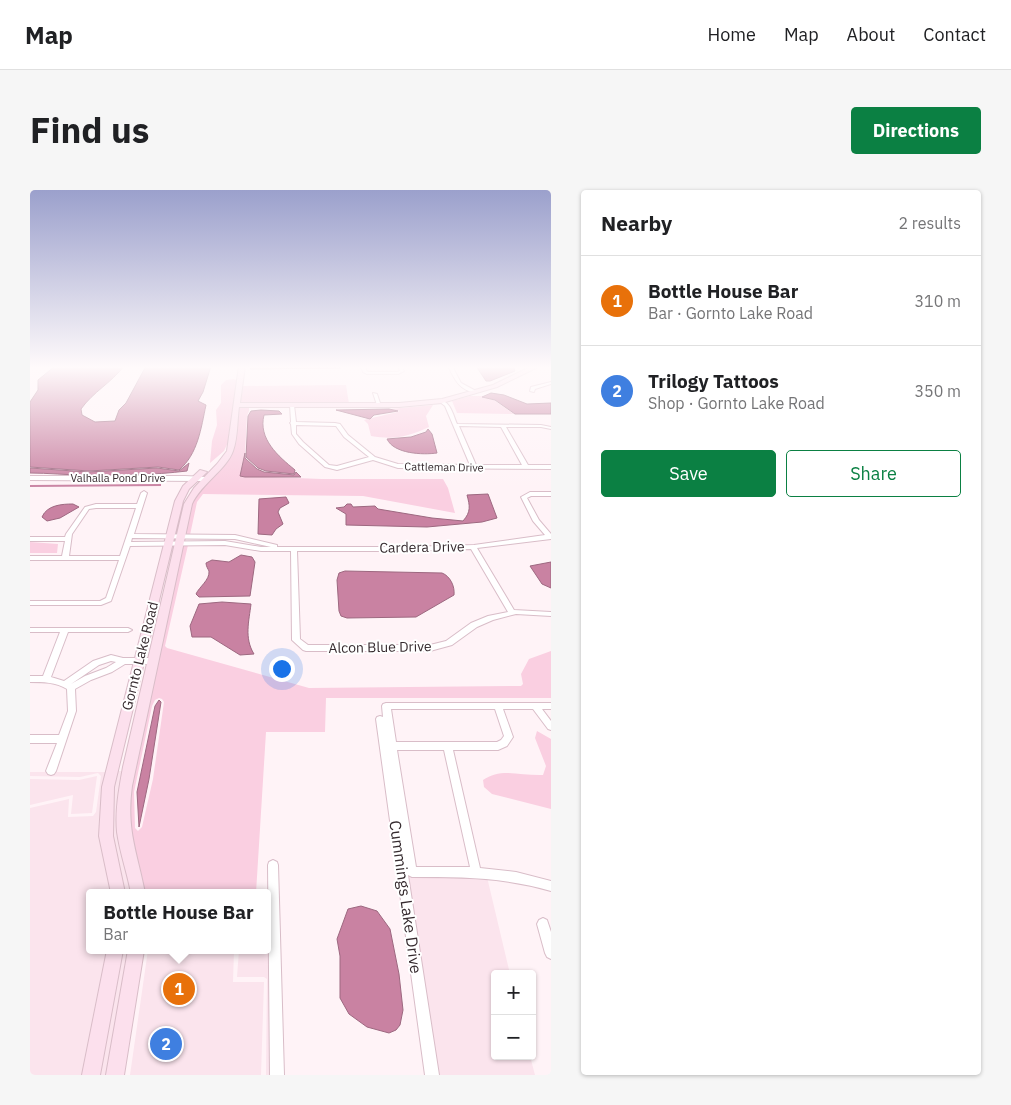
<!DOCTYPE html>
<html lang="en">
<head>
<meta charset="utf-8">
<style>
	body { margin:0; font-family:"IBM Plex Sans",sans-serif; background:#f6f6f6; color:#202124 }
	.controls { position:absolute; right:15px; bottom:15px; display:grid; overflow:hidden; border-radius:5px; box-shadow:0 1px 4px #0004 }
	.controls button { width:45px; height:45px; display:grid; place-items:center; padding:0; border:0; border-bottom:1px solid #e0e0e0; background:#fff; color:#202124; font:25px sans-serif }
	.you { position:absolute; left:251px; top:478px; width:18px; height:18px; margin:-12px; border:4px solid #fff; border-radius:50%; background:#1a73e8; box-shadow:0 0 0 8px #1a73e833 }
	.badge { display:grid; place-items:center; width:32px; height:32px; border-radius:50%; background:#0b8043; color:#fff; font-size:16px; font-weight:700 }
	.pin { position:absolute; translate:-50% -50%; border:2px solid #fff; box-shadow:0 1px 5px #0006 }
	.popup { position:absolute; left:56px; top:699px; width:185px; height:65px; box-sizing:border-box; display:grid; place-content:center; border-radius:5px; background:#fff; filter:drop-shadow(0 1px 4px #0005); font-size:16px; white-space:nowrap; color:#757577 }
	.popup b { font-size:19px; color:#202124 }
	.popup::after { content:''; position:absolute; left:50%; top:100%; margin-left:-10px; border:10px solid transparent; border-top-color:#fff }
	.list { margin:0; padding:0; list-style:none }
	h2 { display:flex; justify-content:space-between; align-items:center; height:65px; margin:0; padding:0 20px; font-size:21px }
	h2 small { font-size:16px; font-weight:400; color:#757577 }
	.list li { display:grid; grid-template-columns:32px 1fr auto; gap:15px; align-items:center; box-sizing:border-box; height:90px; padding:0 20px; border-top:1px solid #e0e0e0 }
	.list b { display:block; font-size:19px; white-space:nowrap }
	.list p { margin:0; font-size:16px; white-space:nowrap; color:#757577 }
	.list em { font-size:16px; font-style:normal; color:#757577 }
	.actions { display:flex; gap:10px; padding:15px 20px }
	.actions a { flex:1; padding:11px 0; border:1px solid #0b8043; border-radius:5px; text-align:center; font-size:18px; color:#0b8043 }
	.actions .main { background:#0b8043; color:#fff }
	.map { position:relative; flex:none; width:521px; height:885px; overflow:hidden; border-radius:5px }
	header { display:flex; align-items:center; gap:30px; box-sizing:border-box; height:70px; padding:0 25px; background:#fff; border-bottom:1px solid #e0e0e0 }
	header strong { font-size:24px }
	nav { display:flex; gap:28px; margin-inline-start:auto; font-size:18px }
	.intro { display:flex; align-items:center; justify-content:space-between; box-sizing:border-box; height:120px; padding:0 30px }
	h1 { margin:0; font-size:35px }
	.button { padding:12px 22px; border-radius:5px; background:#0b8043; color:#fff; font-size:18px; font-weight:700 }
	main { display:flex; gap:30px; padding:0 30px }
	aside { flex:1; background:#fff; border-radius:5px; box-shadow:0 1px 4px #0004 }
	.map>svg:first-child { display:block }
	.built { fill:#fbe4ed }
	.green { fill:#facfe1; fill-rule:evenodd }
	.water { fill:#c982a2; stroke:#9d6880 }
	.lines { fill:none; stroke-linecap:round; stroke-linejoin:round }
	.canal { fill:#c982a2; fill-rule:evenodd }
	.street-casing { stroke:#d9bdc8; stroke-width:2 }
	.secondary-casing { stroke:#d9bdc8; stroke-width:2 }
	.street { fill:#fff; fill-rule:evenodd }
	.secondary { fill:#fce0ed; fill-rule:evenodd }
	.labels { text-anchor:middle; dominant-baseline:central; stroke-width:4; stroke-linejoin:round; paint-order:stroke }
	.far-street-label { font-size:11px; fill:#362b2f; stroke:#fff }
	.street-label { font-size:14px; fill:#362b2f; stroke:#fff }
	.near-street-label { font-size:16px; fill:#362b2f; stroke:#fff }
</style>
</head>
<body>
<header>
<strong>Map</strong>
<nav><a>Home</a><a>Map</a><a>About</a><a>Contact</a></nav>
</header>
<div class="intro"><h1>Find us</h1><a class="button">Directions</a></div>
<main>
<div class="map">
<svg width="521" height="885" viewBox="0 0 521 885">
	<rect width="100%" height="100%" fill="#fff3f7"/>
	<!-- built -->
	<path class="built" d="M86,581h8l9,122h-10l-14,-71z
		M0,582h78l5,121h-23v57h20l-24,125h-56v-267l39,-9 -1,18 25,-1 3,-4 5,-36 -3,-3 -18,4 -50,-1z
		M67,586l-5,37 -21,1 2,-19 -43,10v-26l49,1z
		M378,684l5,3h74l23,97h-15v82h35l5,19h-98z
		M238,708h7l-5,177h-4l1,-96 -3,-2h-27l2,-27h29z
		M90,760h11l-21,125h-13z
		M118,760h86l-1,32h31l-3,93h-131z"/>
	<!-- green -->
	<path class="green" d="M204,189l4,2 -9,59 -5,11 -14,12 2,-22 5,-16 -1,-15 5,-7v-18l5,-5z
		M316,195l3,19 -107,-1 -1,-2 2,-15z
		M440,206h11l13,4 20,14 -57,-1 -5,-12z
		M403,215l-7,11 3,11c-22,10 -35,13 -58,9l-3,-12 -4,-4c9,-3 24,-5 36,-9l-10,-2z
		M208,216h11v5l-2,5 -2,37 -4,23 81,3h121l5,9 7,25 -92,-17 -160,-2 -6,8 -7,33h-6l7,-34 34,-40z
		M0,352l28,2 -1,9h-27z
		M151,355h7l-23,101 2,2 142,40 212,-2 2,-2 -2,-10 8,-15 22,-8v47h-225l-1,34h-59l-10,161h-113l-16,-85zM129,508l3,1 2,3 -11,77 -11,48 -4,4 -3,-3 -1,-36 18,-86 3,-6z
		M507,541l14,8v70l-59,-15 -8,-7 -1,-7c18,-13 38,-4 60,-5l3,-9 -11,-28z"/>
	<!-- water -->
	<path class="water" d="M25,176h69c-13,17 -31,26 -43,43l1,6 13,7 20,-1 4,-11 7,-7 20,-37h65l-8,26 -5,9 8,4c-5,23 -8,49 -27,65l-21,-3 -69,4 -59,-4v-65l8,-12v-10z
		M221,176h90v2l-91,1z
		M446,176h40l-2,2 1,3 -25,10h-4z
		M461,203l13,2 23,9 24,-1v11h-36l-20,-14 -13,-3z
		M359,219l9,2 -24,4 -4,4 -34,-9z
		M231,220l18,1 3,3 -18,1c-6,24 14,41 31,55l-1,4 -28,-3 -8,-3 -12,-11 2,-41 3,-5z
		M398,239l4,5 5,19c-14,2 -43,1 -50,-14l24,-2 15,-5z
		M215,263v5l12,11 7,3 30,3 2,-3 5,5h-56l-5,-1z
		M159,273l-2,8c-34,4 -68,5 -102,4 -19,0 -37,-2 -55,-2v-5l58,4 69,-4 22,3z
		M458,304l9,24 -15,4 -55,5 -81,-2v-11l-10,-6 8,-1 3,-3h4l2,3 22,-1 3,3 54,9 31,3c8,-9 7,-15 4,-26z
		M256,307l3,6 -9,5 -2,4 5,12 -7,5 -4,6 -14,-1 1,-35z
		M43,314l6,3 -19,11 -13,3 -5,-4c5,-12 20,-13 31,-13z
		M211,365l11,2 3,5 -5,34 -51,1 -3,-3c3,-7 14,-14 13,-23 -1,-2 -3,-5 -3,-8l6,-3 17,2z
		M521,372v26l-9,-4 -12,-18z
		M315,381l97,2c8,3 13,13 12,22l-38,22 -69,1 -6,-2 -2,-5 -2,-31 2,-7z
		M192,412l29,2c-2,17 -7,34 3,50l-14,1 -29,-18h-19l-2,-11 9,-22z
		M129,510l2,2 -12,77 -10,48 -2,-35 18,-86z
		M331,716l16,5 13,18 9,45 4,36 -3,15 -4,5 -7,3 -22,-6 -18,-13 -9,-16v-42l-3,-17 11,-30z"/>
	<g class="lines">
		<!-- canal -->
		<path class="canal" d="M129,294h2v2l-131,1v-2z"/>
		<!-- street casing -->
		<g class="street-casing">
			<path id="street" d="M331,176h4l1,4 2,2h29l3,-1 -2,-5h4l2,5 -6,3h-31l-4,-2z
				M418,176h4l9,17 15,8v2c-17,-3 -21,-13 -28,-27z
				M521,192v2l-16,5 -1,3 -4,-1 1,-4z
				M343,203l4,1 4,12 -4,-1z
				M410,210c11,2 13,15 17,24l84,1 10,2v2l-10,-2h-35l22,38h23v4l-153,-1 -25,-8 -36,10 -12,-3 -26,-23 -7,-10 -1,-10 -1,-1 1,-1 -1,-17 2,-1 2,1 2,17 39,1 5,1 8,11 27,22 23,7 72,1 -25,-59 -5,-4zM266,235l40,1 8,11 25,20 -32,9 -8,-1 -26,-23 -7,-8zM429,236l42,1 21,38h-46z
				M0,286h155l20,1 3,2 -3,2 -175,-1z
				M114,301l3,2 -13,41 101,1 42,10v2h127l70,-2 71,-10 -12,-14 -12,-24 9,-5h21v4h-20l-4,2 12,22 12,14v5l-74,9 37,62 37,2v4l-35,-2 -23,6 -16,7 -25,18 -22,6h-124l-3,-1 -11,-10 -1,-89h-30l-36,-6 -95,1 -19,55 -10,4h-71v-4h70l6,-3 13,-38h-89v-4h32l3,-15h-35v-4h35l1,-3 19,-27 11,-3h41l4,-11zM66,318h40l-16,48h-51l3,-22 17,-25zM102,348l103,1 36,8h-10l-36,-6 -94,1zM441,359l37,63 -20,4 -17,7 -25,18 -16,4h-122l-8,-6 -3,-88h107z
				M0,438h98l4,2 -4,2h-60l-17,45 13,4 29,-20 18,-6 12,3h29l4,3 -4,3h-27l-13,8 -21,8 -16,9 1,22 -20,60 -2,3 -3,1 -3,-1 -2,-3 11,-28h-27v-8h29l9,-24 -1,-22c-11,-7 -24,-7 -37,-7v-6h13l17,-44h-30zM81,471l5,1 -10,6 -21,8 -14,8 28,-19z
				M356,513h165v6h-9l9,12v9l-3,-1 -15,-20h-30l10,28 -6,9 -9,4h-45l27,118 36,4 35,9v10c-48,-14 -90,-14 -139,-14l-4,-2 31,200h-14l-49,-356 1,-2 3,-1 3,1 -1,-11 1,-2zM361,519h104l9,27 -3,4 -4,2h-101zM367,560h47l26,117h-54z
				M243,670l4,2 1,3 6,210h-14l-2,-210 1,-3z
				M513,728l4,2 4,12v27l-4,-2 -2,-4 -8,-29 2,-4z"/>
		</g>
		<!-- secondary casing -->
		<g class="secondary-casing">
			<path id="secondary" d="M209,176h6l-5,37h159l43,-4 51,-14 39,-19h8l-43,21 -55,16 -43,4h-160c-2,14 -1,30 -6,44 -6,18 -32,33 -41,53l-60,282c-6,44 5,66 13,107h-14c-4,-21 -11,-40 -14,-61 -2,-22 2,-43 6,-65l61,-263 10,-16 23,-24 10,-13z
				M170,280l7,2 -18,17 -6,12 -69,286 -1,49 12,57h-14l-12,-57 3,-49 73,-286 8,-15z
				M77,760h16l-23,125h-18z
				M98,760h16l-20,125h-18z"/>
		</g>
		<!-- street -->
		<use href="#street" class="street"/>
		<!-- secondary -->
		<use href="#secondary" class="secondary"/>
	</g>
	<!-- sky -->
	<linearGradient id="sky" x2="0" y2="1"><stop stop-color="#9ba0cc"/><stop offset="0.59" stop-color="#fffafb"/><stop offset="1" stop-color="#fffafb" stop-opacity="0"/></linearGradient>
	<rect width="521" height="300" fill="url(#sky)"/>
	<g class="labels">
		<!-- far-street labels -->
		<g class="far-street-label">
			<text transform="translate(414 277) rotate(1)">Cattleman Drive</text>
			<text x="88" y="288">Valhalla Pond Drive</text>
		</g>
		<!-- street labels -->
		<g class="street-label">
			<text transform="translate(392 357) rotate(-1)">Cardera Drive</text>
			<text transform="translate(350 457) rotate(-1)">Alcon Blue Drive</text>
			<text transform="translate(110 466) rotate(-76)">Gornto Lake Road</text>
		</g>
		<!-- near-street labels -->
		<g class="near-street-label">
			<text transform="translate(376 707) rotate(82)">Cummings Lake Drive</text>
		</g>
	</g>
</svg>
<div class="controls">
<button>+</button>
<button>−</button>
</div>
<div class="you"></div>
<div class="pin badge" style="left:149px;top:799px;background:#e8710a">1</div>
<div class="popup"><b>Bottle House Bar</b>Bar</div>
<div class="pin badge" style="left:136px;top:854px;background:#3f7fe0">2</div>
</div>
<aside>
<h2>Nearby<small>2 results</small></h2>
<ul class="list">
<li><span class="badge" style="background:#e8710a">1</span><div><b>Bottle House Bar</b><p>Bar · Gornto Lake Road</p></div><em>310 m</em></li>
<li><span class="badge" style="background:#3f7fe0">2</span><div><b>Trilogy Tattoos</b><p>Shop · Gornto Lake Road</p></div><em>350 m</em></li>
</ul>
<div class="actions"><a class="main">Save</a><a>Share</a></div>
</aside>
</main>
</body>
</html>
